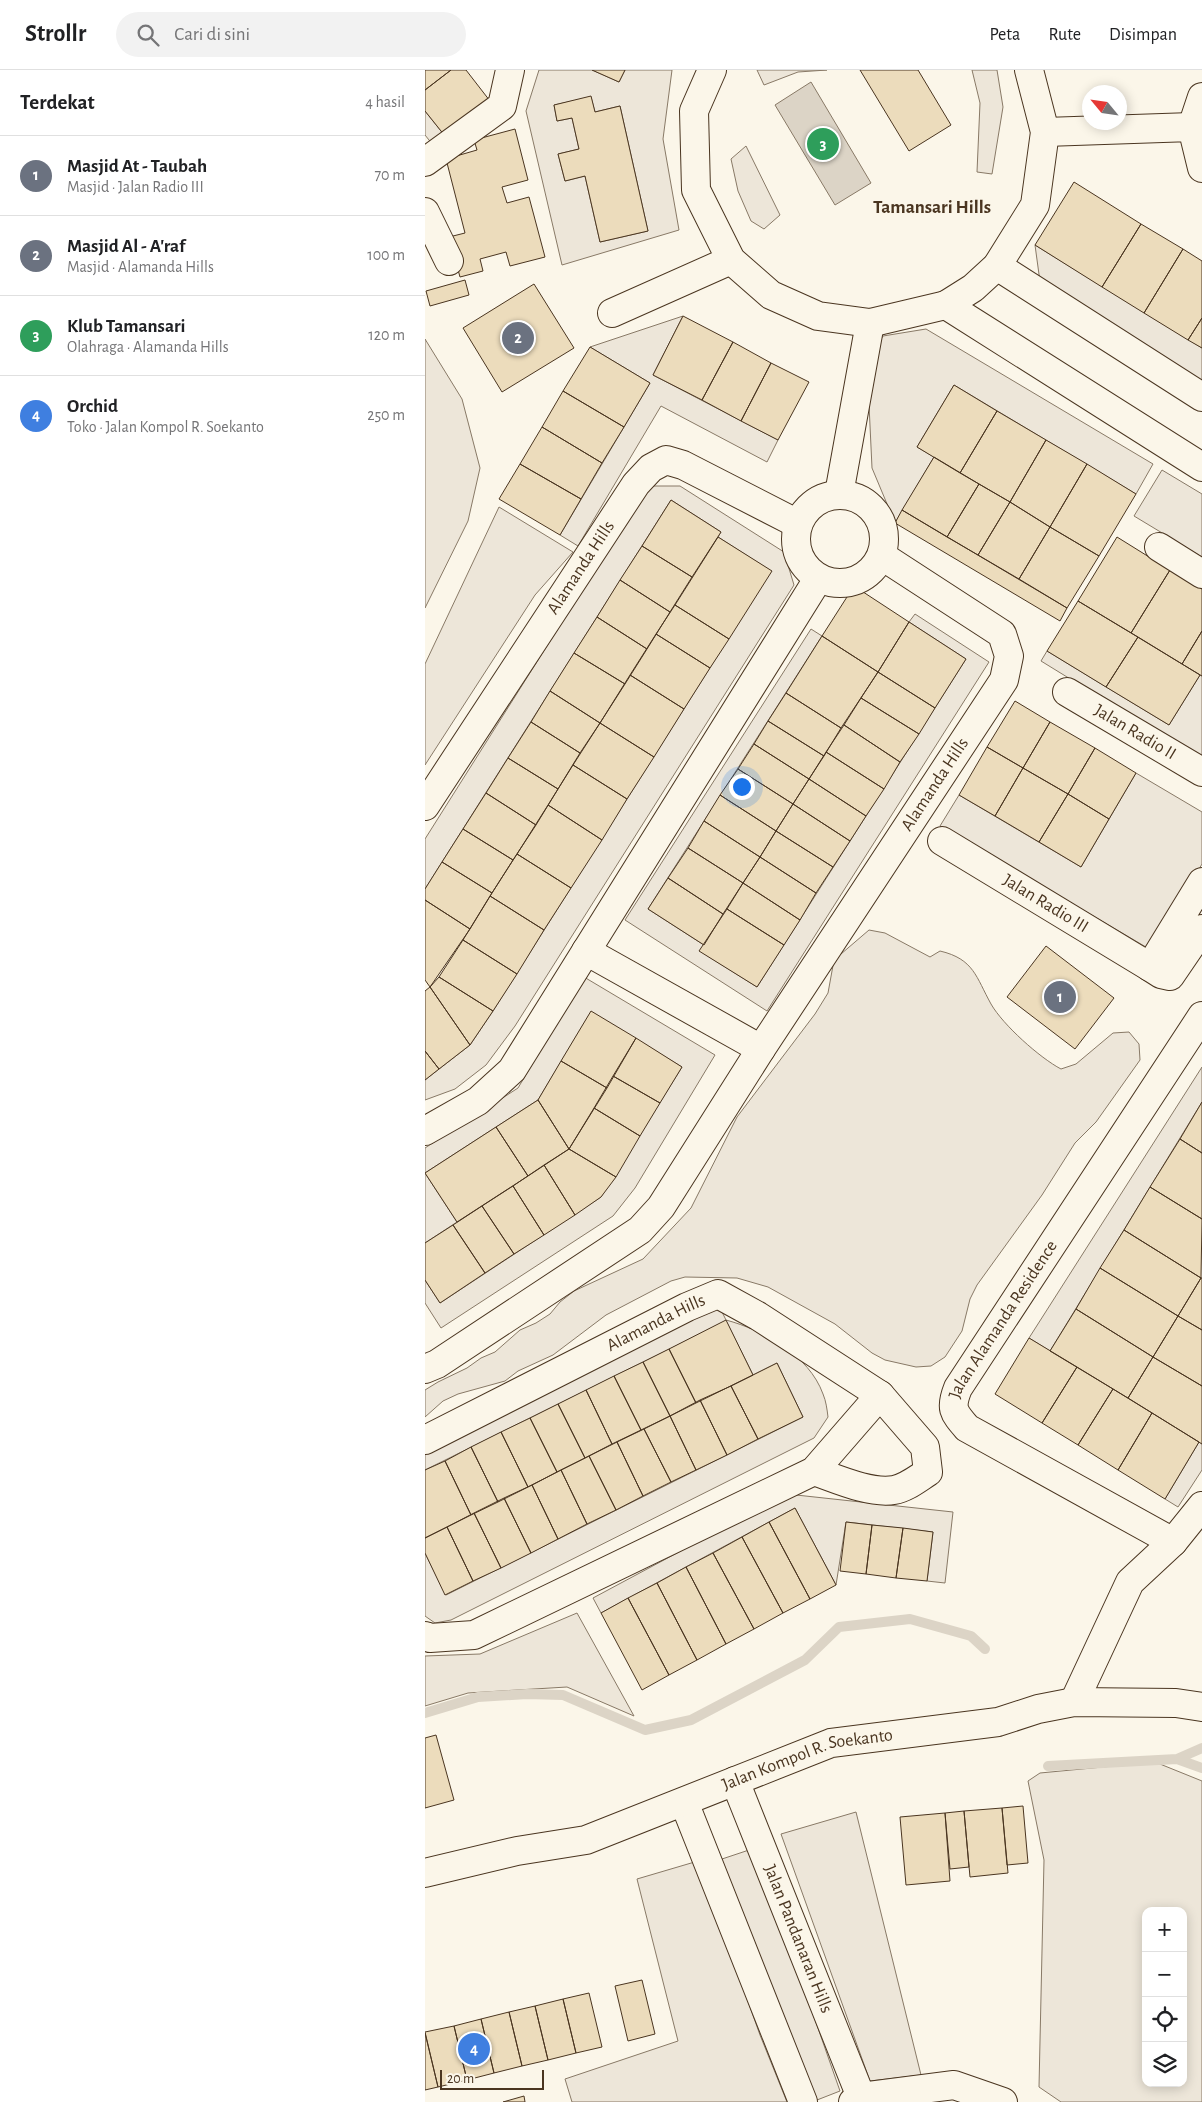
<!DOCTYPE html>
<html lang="id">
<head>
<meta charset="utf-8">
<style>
	body { margin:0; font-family:"Alegreya Sans",sans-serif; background:#f2f2f2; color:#202124 }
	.controls { position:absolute; right:15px; bottom:15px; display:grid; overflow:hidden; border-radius:10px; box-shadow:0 2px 12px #0003 }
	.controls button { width:45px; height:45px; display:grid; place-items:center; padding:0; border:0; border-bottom:1px solid #e0e0e0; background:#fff; color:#202124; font:25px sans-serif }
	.compass { position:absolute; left:657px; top:15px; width:45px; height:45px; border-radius:50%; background:#fff; box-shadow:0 2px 12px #0003; rotate:299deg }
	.scale { position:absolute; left:15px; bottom:12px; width:104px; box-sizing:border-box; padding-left:5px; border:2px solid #4a3520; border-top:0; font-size:14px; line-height:18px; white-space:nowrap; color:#4a3520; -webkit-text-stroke:4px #fbf6e9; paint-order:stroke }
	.you { position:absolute; left:316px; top:716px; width:18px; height:18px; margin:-12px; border:4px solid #fff; border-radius:50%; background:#1a73e8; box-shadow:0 0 0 8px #1a73e833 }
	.badge { display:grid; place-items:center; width:32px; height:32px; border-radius:50%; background:#1a73e8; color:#fff; font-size:16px; font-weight:700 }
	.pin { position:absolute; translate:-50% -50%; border:2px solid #fff; box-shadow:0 1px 5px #0006 }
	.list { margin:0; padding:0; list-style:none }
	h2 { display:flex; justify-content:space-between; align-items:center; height:65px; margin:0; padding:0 20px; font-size:21px }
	h2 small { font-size:16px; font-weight:400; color:#757577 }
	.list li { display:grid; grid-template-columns:32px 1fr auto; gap:15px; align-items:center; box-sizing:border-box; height:80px; padding:0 20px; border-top:1px solid #e0e0e0 }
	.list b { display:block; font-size:19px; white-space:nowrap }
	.list p { margin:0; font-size:16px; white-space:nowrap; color:#757577 }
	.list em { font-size:16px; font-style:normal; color:#757577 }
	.icon { flex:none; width:28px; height:28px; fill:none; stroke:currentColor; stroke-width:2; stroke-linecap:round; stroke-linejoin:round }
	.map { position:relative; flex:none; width:777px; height:2032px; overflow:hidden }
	header { display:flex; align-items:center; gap:30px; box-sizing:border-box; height:70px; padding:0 25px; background:#fff; border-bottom:1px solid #e0e0e0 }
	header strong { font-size:24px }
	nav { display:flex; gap:28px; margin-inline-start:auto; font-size:18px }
	.search { width:350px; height:45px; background:#f2f2f2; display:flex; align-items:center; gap:12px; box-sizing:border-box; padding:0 18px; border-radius:28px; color:#757577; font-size:19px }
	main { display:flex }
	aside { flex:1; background:#fff }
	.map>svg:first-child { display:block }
	.green { fill:#ede6d9; stroke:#887966; fill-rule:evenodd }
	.water { fill:#dcd4c6; stroke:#887966 }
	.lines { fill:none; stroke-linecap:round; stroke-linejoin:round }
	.stream { stroke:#dcd4c6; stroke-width:10 }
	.building { fill:#ecdcbc; stroke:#4a3520 }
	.minor-casing { stroke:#4a3520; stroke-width:30 }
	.major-casing { stroke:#4a3520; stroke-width:30 }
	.minor { stroke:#fbf6e9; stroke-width:28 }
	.major { stroke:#fbf6e9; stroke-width:28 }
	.labels { text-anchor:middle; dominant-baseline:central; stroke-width:4; stroke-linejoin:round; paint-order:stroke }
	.street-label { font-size:18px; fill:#4a3520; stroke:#fbf6e9 }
	.neighbourhood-label { font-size:19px; font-weight:bold; fill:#4a3520; stroke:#fbf6e9 }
</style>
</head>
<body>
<header>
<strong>Strollr</strong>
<div class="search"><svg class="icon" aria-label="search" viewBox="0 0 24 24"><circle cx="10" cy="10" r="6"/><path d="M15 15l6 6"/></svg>Cari di sini</div>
<nav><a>Peta</a><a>Rute</a><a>Disimpan</a></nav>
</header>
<main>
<aside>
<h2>Terdekat<small>4 hasil</small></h2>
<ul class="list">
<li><span class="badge" style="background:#6b7280">1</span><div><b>Masjid At - Taubah</b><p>Masjid · Jalan Radio III</p></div><em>70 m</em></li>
<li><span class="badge" style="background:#6b7280">2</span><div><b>Masjid Al - A'raf</b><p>Masjid · Alamanda Hills</p></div><em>100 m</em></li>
<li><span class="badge" style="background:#2e9e5b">3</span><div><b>Klub Tamansari</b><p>Olahraga · Alamanda Hills</p></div><em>120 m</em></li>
<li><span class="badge" style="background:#3f7fe0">4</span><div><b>Orchid</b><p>Toko · Jalan Kompol R. Soekanto</p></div><em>250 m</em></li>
</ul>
</aside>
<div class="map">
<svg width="777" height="2032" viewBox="0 0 777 2032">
	<rect width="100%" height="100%" fill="#fbf6e9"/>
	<!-- green -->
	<path class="green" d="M114,0h53l27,12 6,-12h47l-9,69 16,91 -117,35 -36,-154zM166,27l4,15 25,-6 28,125 -48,11 -15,-66 -20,5 -7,-27 21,-5 -7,-31 -15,3 -3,-16z
		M332,0h70l-29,2 -34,13z
		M547,0h25l6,37 -11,67 -15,-2 3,-69z
		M0,41l20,25 -12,9 -8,-10z
		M321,76l34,69 -16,14 -13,-8 -13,-30 -7,-32z
		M610,175l167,103v40l-161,-99z
		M258,246l-30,59 125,65 -11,22 -106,-56 -83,140 -18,-11 90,-152 -60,-36z
		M501,259l227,135 -17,30 -182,-109 -37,62 17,10 -39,66 -23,-55 -5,-106 16,-26z
		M0,269l37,60 18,69 -12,53 -43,87z
		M737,400l40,24v63l-68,-41z
		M223,416h32l104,66 10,33 -279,441 -29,39 -31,24 -30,11v-20l45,-35 23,-34 278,-440 -53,-34 3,-5 -50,-32 -246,389v-50z
		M74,437l74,45 -38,43 -110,170v-101z
		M490,544l74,48 -222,349 -142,-91 186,-291 11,7 -174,273 56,36 -4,6 57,36 209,-328 -57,-37z
		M622,581l122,74 31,-50 2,1v84l-161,-99z
		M711,703l66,39v52l-51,86 -211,-124 19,-31 122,72z
		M444,860l16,3 45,24 10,-6c34,8 36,26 51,53 12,21 49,54 70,65l15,-5 37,-31 16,-1 10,12 1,16 -44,62 -21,21 -33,52 -65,90 -7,14 -8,32 -17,26 -14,9 -15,1 -31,-7 -13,-7 -37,-29 -67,-37 -31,-9 -52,-1 -14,4 -65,34 -53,40 -35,16 -13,10 -47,13 -15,7 -18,16v-27l13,-8 29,-14 14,-10 14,-6 25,-22 16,-7 14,-9 10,-12 14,-11 69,-32 48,-51 46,-91 78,-103 13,-21 6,-33z
		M159,907l131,78 -80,133 -22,28 -172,112 -16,-25v-23l15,23 161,-106 81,-130 -91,-55 -53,88 -113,73 32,49 -32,21v-95l93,-60z
		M777,997v35l-152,249 -21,-13z
		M293,1234l8,16c37,10 83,35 97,74 3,7 4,15 5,23l-14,21 -363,182 -16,3 -10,-7v-63l21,42 357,-178 -26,-54 -24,12 -27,-54 -301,149v-19z
		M774,1372l3,2v26l-24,37 -13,-8z
		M362,1424l166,18 -8,71 -18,-2 6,-49 -87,-10 -10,63 -41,-77 -194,105 -8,-15z
		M152,1543l57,103 -67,-29 -99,6 -43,13v-50l55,-2z
		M730,1692l47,19v321h-141l-22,-15 5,-227 -16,-79 12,-8zM721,1841h37v172h-37z
		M431,1742l65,263 -51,6 -89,-247z
		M330,1778l85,243 -23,9 -101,-239z
		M273,1791l62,174 27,67h-215l-7,-23 113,-38 -41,-162z"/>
	<!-- water -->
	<path class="water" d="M386,12l60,101 -36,22 -60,-100z"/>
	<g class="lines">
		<!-- stream -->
		<path class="stream" d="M0,1643l53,-16 49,-3 36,1 82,35 46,-10 114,-60 34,-33 71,-8 61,17 14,13
			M752,1689l25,-11
			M623,1696l129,-7 25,9"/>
	</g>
	<!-- building -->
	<path class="building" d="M0,0h26l-26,20z
		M26,0h15l24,31 -45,35 -20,-25v-21z
		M167,0h33l-6,12z
		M435,0h58l33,55 -42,26z
		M166,26l4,16 25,-6 28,125 -48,11 -15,-66 -20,5 -7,-27 21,-5 -7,-31 -15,3 -3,-16z
		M90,59l13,51 -26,7 5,16 22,-6 16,60 -35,9 -4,-14 -26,7 3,12 -23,6 -11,-40 16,-4 -19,-74 31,-9 -3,-10z
		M649,112l67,42 -39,63 -67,-42z
		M716,154l42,25 -39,64 -42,-26z
		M758,179l19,12v57l-14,22 -44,-27z
		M40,210l4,15 -39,11 -4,-15z
		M109,214l40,64 -72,44 -39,-64z
		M258,246l50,26 -31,58 -49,-25z
		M777,248v30l-14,-8z
		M308,272l38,21 -30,58 -39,-21z
		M165,277l60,36 -26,44 -61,-36z
		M346,293l38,19 -31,58 -37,-19z
		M529,315l43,26 -37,62 -43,-26z
		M138,321l61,36 -22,36 -60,-36z
		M572,341l49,29 -36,62 -50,-29z
		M117,357l60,36 -21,36 -61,-35z
		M621,370l41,24 -37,63 -40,-25z
		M509,387l45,27 -32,53 -45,-27z
		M95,394l61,35 -21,36 -61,-36z
		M662,394l49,30 -37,62 -49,-29z
		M554,414l31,18 -32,53 -31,-18z
		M246,430l50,32 -29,45 -50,-31z
		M585,432l40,25 -31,52 -41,-24z
		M477,440l165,98 -7,13 -165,-98z
		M625,457l49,29 -32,52 -48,-29z
		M293,467l54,34 -43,68 -54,-34z
		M692,467l53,33 -39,63 -53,-32z
		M217,476l50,31 -22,35 -50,-32z
		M745,500l32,19v42l-20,33 -51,-31z
		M195,510l50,32 -23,37 -50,-32z
		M429,516l55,36 -31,50 -56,-36z
		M653,531l60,36 -32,50 -59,-36z
		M250,535l54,34 -19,29 -54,-34z
		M172,547l50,32 -22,35 -51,-31z
		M484,552l57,37 -31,49 -57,-36z
		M777,561v45l-20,-12z
		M231,564l54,34 -26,41 -54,-34z
		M397,566l56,36 -37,56 -55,-35z
		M713,567l62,38 -31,50 -63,-38z
		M149,583l51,31 -25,39 -50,-32z
		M453,602l57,36 -16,26 -58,-36z
		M205,605l54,34 -30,48 -54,-34z
		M125,621l50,32 -20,30 -49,-31z
		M361,623l55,35 -17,28 -56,-35z
		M436,628l58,36 -19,28 -56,-37z
		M590,631l35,21 -27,46 -36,-21z
		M343,651l56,35 -15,23 -55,-35z
		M106,652l49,31 -22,36 -50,-31z
		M625,652l45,26 -27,46 -45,-26z
		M175,653l54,34 -27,42 -54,-34z
		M419,655l56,37 -16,27 -58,-37z
		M329,674l55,35 -16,25 -55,-35z
		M562,677l36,21 -28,48 -36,-21z
		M670,678l41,25 -27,46 -41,-25z
		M401,682l58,37 -18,27 -57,-37z
		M83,688l50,31 -22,36 -50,-32z
		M148,695l54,34 -25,41 -54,-35z
		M598,698l45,26 -29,48 -44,-26z
		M313,699l55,35 -17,27 -56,-36z
		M384,709l57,37 -16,25 -57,-37z
		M61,723l50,32 -23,35 -50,-31z
		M643,724l41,25 -28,48 -42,-25z
		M295,725l56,36 -16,26 -56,-36z
		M368,734l57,37 -17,26 -57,-36z
		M123,735l54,35 -31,48 -54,-34z
		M279,751l56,36 -17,26 -55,-35z
		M38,759l50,31 -21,33 -50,-31z
		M351,761l57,36 -17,26 -56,-36z
		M263,778l55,35 -20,31 -55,-36z
		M92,784l54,34 -27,42 -54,-34z
		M335,787l56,36 -16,27 -57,-37z
		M17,792l50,31 -22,36 -45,-29v-11z
		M243,808l55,36 -19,31 -56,-36z
		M318,813l57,37 -16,25 -57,-36z
		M65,826l54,34 -27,44 -54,-34z
		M0,830l45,29 -40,58 -5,-7z
		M302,839l57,36 -27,42 -58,-36z
		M38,870l54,34 -24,37 -54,-34z
		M621,876l68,52 -39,51 -68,-52z
		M14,907l54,34 -23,34 -40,-58z
		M5,917l40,58 -31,24 -14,-18v-60z
		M166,941l45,27 -29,50 -46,-27z
		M211,968l46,29 -22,36 -47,-27z
		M0,981l14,18 -14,11z
		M136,991l46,27 -38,61 -31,-49z
		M188,1006l47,27 -20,33 -46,-28z
		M113,1030l31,49 -41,27 -32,-49z
		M777,1032v51l-22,-14z
		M169,1038l46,28 -24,41 -47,-28z
		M71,1057l32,49 -71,46 -32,-49z
		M755,1069l22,14v66l-52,-32z
		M144,1079l47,28 -15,20 -26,18 -31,-50z
		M119,1095l31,50 -31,20 -31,-49z
		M88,1116l31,49 -30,19 -32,-48z
		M725,1117l52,32 -1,59 -77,-48z
		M57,1136l32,48 -29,19 -32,-48z
		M28,1155l32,48 -45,30 -15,-23v-37z
		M699,1160l77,48 -23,38 -78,-48z
		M675,1198l78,48 -25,41 -77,-48z
		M776,1208h1v52l-24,-14z
		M651,1239l77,48 -25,41 -78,-47z
		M753,1246l24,14v56l-49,-29z
		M301,1250l27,55 -57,28 -27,-54z
		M604,1268l48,29 -35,56 -47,-29z
		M244,1279l27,54 -26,13 -27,-54z
		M728,1287l49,29v58l-74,-46z
		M218,1292l27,54 -29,14 -27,-54z
		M352,1293l26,54 -45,22 -27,-53z
		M652,1297l36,22 -35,56 -36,-22z
		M189,1306l27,54 -29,14 -26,-54z
		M306,1316l27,53 -31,16 -27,-55z
		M688,1319l39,24 -34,57 -40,-25z
		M161,1320l26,54 -27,14 -27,-54z
		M275,1330l27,55 -31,15 -26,-54z
		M133,1334l27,54 -28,14 -27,-54z
		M727,1343l47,29 -34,57 -47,-29z
		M245,1346l26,54 -25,12 -27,-53z
		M105,1348l27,54 -29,15 -27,-55z
		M219,1359l27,53 -28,14 -26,-54z
		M76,1362l27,55 -30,15 -27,-55z
		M192,1372l26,54 -27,14 -27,-54z
		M46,1377l27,55 -27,13 -26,-54z
		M164,1386l27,54 -29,14 -26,-54z
		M20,1391l26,54 -46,23v-68z
		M136,1400l26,54 -29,15 -26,-54z
		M107,1415l26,54 -27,14 -27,-55z
		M79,1428l27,55 -30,15 -27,-55z
		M370,1438l41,77 -26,14 -41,-77z
		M49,1443l27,55 -28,13 -26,-54z
		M344,1452l41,77 -27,14 -41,-76z
		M421,1452l26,3 -6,49 -26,-3z
		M447,1455l31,3 -7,50 -30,-4z
		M22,1457l26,54 -28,14 -20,-42v-15z
		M478,1458l30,4 -6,49 -31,-3z
		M317,1467l41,76 -29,16 -41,-76z
		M288,1483l41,76 -28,15 -40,-77z
		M261,1497l40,77 -29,16 -40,-77z
		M232,1513l40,77 -28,15 -41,-77z
		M203,1528l41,77 -27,15 -41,-77z
		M11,1665l18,65 -29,8v-70z
		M598,1736l5,57 -21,2 -5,-57z
		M577,1738l6,65 -38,4 -6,-66z
		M539,1741l5,56 -19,2 -5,-56z
		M520,1743l5,68 -44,4 -6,-68z
		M217,1910l13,54 -27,7 -13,-55z
		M164,1923l13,54 -26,6 -13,-54z
		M138,1929l13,54 -28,7 -13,-54z
		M110,1936l13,54 -26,6 -13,-54z
		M84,1942l13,54 -28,7 -13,-54z
		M56,1949l13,54 -27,7 -13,-54z
		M29,1956l13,54 -29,7 -13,-55z
		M0,1963l13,54 -13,3z
		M99,2026l1,6h-22z"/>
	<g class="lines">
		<!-- minor casing -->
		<g class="minor-casing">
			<g id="minor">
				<path d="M287,0l-18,41 2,79 35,70 40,35 47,21 52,7 76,-18 27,-17 24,-22 38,-61 10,-73 -16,-62"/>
				<path d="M767,57l10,-30"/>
				<path d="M620,62l147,-5 10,41"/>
				<path d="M0,92l77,-56 8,-36"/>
				<path d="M0,142l24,49"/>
				<path d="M572,196l205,131"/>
				<path d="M521,235l256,162"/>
				<path d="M187,243l119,-53"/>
				<path d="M414,424l31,-171"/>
				<circle cx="415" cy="469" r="44"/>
				<path d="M734,477l43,27"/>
				<path id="s1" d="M642,622l135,80"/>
				<path id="s2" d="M0,736l211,-322 15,-16 15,-8 17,5 115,59"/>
				<path id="s3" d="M517,771l208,126"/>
				<path d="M777,812l-52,85 11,7 9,2 32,-47"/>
				<path d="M161,881l175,98"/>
				<path d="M0,1061l53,-30 34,-31 306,-491"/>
				<path id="s4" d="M0,1299l12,-5 203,-134 21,-23 100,-158 243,-369 5,-24 -7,-22 -120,-78"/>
				<path id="s5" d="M0,1370l262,-133 31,-13 40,22 122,79 45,52 3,25c-11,7 -22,16 -34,18 -24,4 -57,-11 -80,-19"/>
				<path id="s6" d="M748,1472l-206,-114c-14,-16 -17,-20 -9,-40l244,-372"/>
				<path d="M0,1566l5,2 44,-3 340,-164 66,-76"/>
				<path d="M649,1632l56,-120 43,-40 29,-36"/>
				<path id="s7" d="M310,1711l126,316"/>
				<path d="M259,1732l119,300"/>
				<path d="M428,2032l8,-5 93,-12 49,17"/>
			</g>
		</g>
		<!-- major casing -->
		<g class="major-casing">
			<g id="major">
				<path id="s8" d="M0,1803l92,-22 69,-11 245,-97 167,-21 40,-13 36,-7 102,1 26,4"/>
			</g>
		</g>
		<!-- minor -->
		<use href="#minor" class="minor"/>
		<!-- major -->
		<use href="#major" class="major"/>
	</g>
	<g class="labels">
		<!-- street labels -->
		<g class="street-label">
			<text stroke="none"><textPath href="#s2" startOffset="285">Alamanda Hills</textPath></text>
			<text stroke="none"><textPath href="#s1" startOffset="79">Jalan Radio II</textPath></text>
			<text stroke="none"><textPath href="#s4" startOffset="791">Alamanda Hills</textPath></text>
			<text stroke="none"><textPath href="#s3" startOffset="121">Jalan Radio III</textPath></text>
			<text stroke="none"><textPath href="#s6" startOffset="362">Jalan Alamanda Residence</textPath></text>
			<text stroke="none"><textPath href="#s5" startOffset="259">Alamanda Hills</textPath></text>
			<text stroke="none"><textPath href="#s8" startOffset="401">Jalan Kompol R. Soekanto</textPath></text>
			<text stroke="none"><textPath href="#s7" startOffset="170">Jalan Pandanaran Hills</textPath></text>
		</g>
		<!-- neighbourhood labels -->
		<g class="neighbourhood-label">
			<text x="507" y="137">Tamansari Hills</text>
		</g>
	</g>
</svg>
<div class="controls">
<button>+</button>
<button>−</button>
<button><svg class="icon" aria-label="locate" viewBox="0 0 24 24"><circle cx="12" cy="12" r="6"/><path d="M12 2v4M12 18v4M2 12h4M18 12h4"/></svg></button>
<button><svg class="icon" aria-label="layers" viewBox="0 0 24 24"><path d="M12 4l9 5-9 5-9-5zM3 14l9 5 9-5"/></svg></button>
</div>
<svg class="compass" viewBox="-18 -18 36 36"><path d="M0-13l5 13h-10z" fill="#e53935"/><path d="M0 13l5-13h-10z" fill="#757577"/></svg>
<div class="scale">20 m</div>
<div class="you"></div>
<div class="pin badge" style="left:635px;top:927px;background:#6b7280">1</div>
<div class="pin badge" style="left:93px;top:268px;background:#6b7280">2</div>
<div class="pin badge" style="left:398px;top:74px;background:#2e9e5b">3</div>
<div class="pin badge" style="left:49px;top:1979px;background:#3f7fe0">4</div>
</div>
</main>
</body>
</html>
